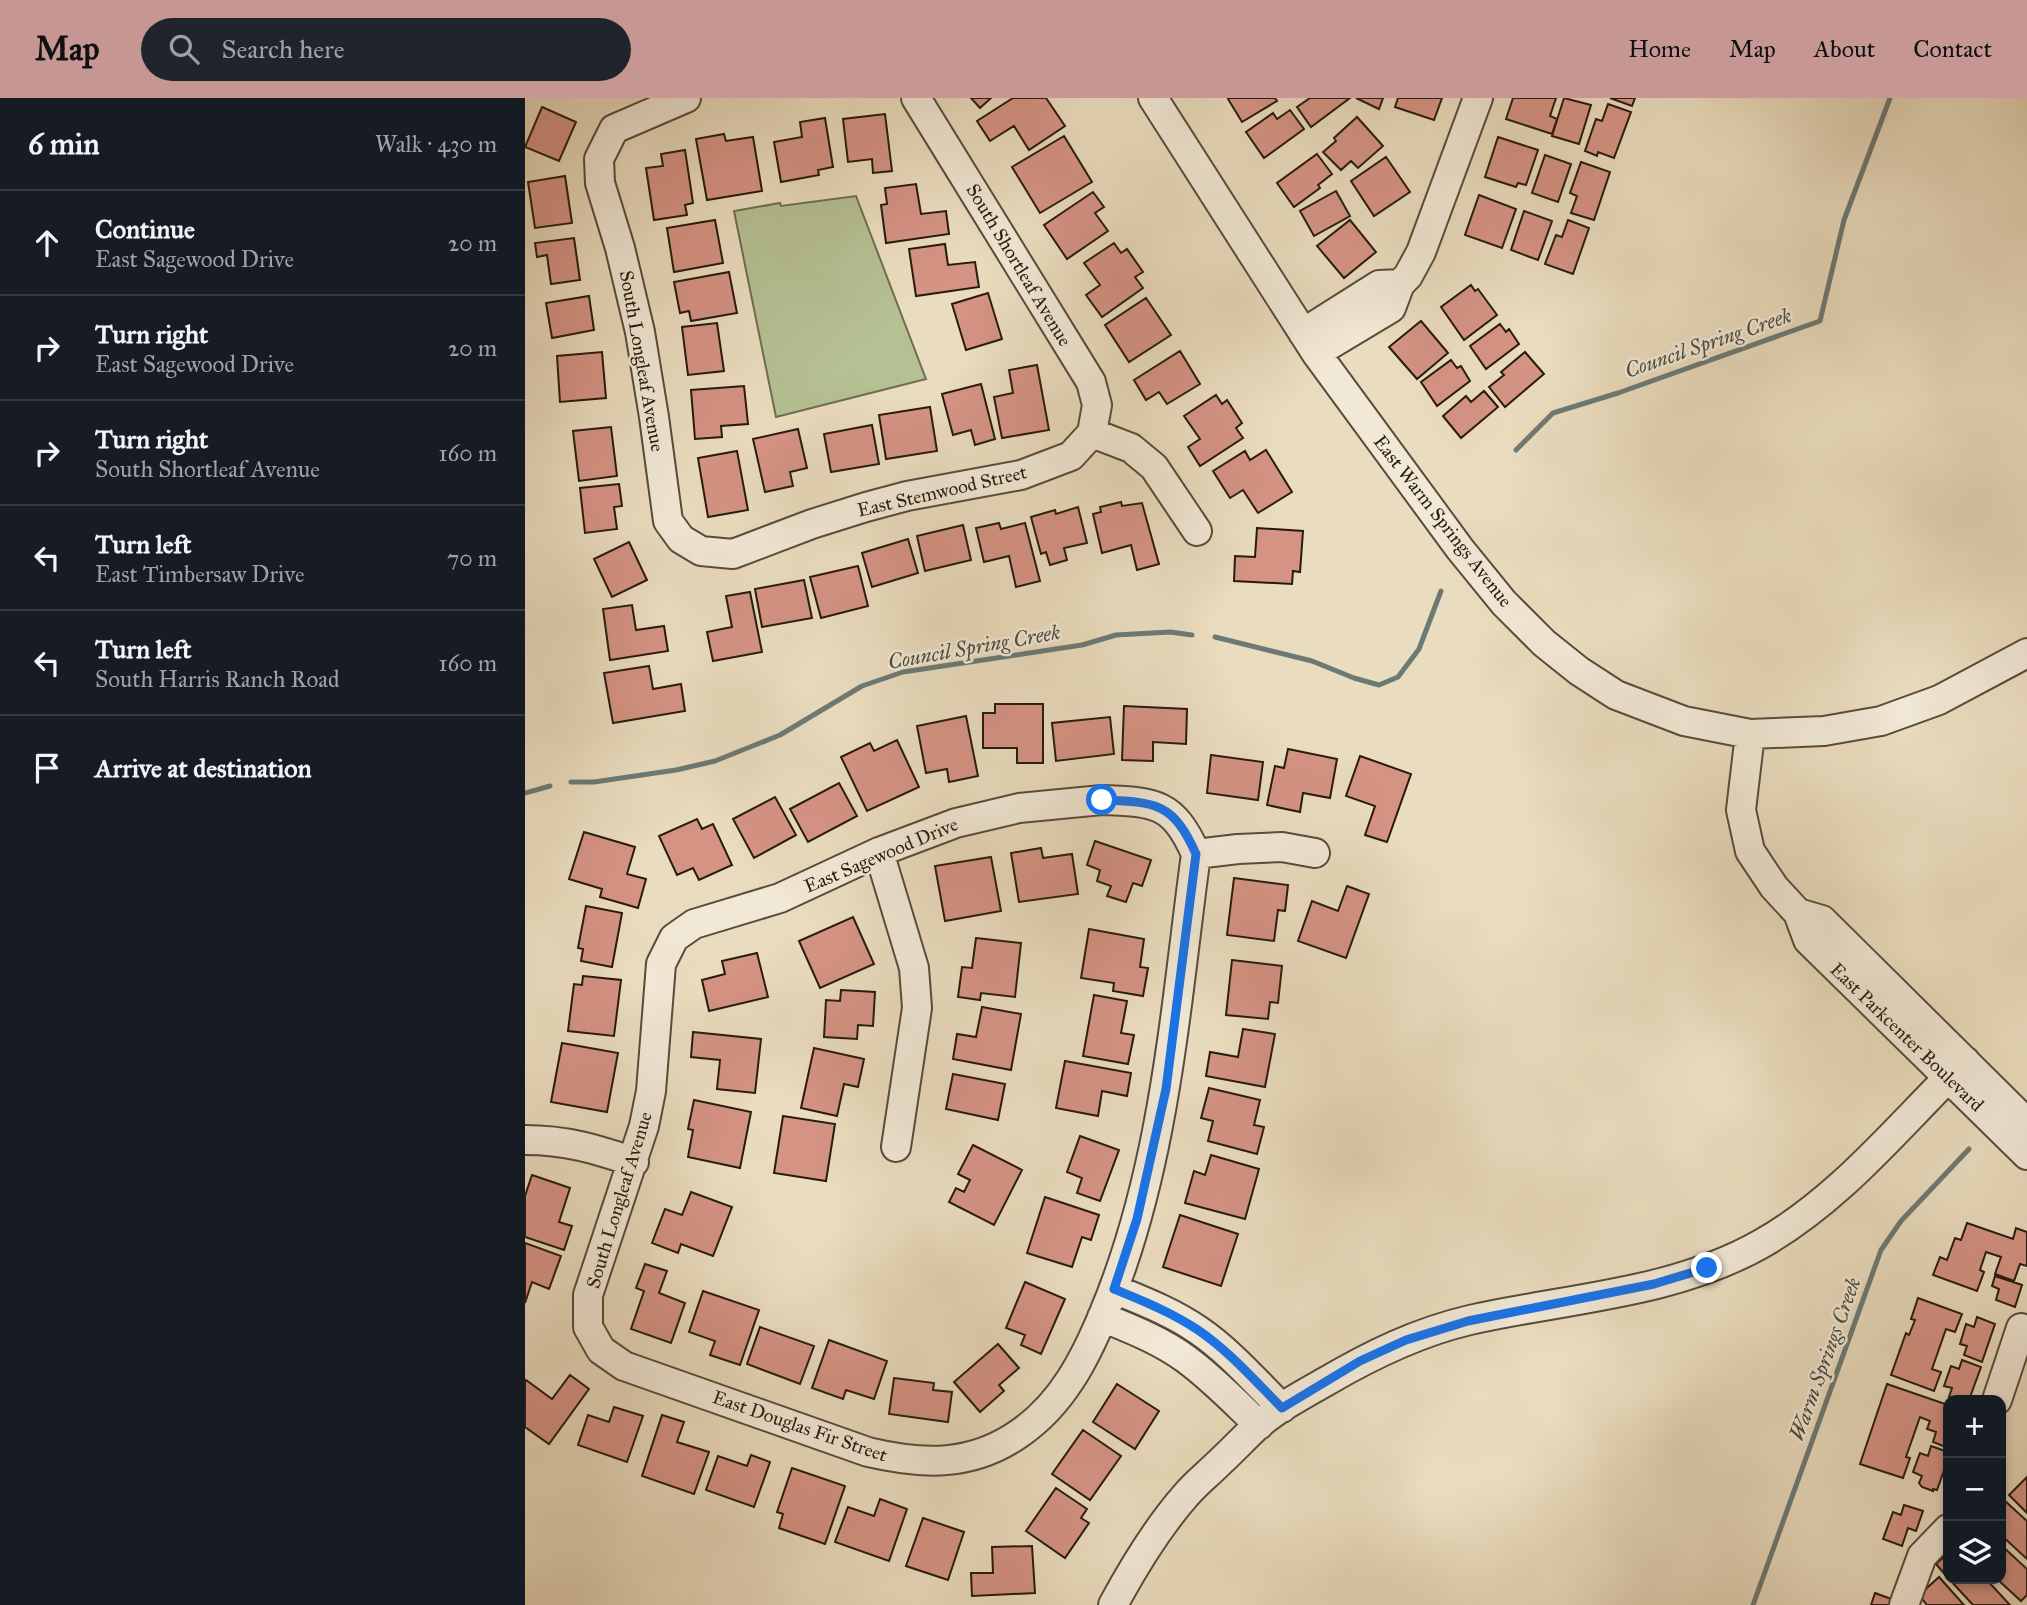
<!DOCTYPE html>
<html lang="en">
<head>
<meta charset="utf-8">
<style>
	body { margin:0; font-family:"IM FELL Great Primer",serif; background:#20242c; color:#f1f3f6 }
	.controls { position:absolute; right:21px; bottom:21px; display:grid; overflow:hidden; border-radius:14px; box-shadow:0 4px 10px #0003 }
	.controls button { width:63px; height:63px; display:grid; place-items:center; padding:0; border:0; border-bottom:2px solid #363941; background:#171b24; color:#f1f3f6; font:35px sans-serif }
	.stop { position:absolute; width:21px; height:21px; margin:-16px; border:5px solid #1a73e8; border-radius:50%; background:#fff }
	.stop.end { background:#1a73e8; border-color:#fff; box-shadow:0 2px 7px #0008 }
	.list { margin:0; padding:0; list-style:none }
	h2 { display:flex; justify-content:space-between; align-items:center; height:91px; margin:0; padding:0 28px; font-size:30px }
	h2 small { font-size:23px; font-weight:400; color:#9ea1a6 }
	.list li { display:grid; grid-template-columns:46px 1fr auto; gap:21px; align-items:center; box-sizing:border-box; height:105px; padding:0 28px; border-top:2px solid #363941 }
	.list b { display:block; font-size:26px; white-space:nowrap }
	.list p { margin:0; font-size:23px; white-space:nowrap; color:#9ea1a6 }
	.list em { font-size:23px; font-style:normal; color:#9ea1a6 }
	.icon { flex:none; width:38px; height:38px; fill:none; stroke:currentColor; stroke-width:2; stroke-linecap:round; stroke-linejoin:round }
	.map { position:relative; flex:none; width:1502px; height:1507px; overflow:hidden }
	header { display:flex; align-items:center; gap:42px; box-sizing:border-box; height:98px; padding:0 35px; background:#c59692; color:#111 }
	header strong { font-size:33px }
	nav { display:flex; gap:38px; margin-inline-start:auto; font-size:24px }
	.search { width:490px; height:63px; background:#20242c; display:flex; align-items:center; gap:18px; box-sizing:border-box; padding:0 24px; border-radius:38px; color:#9ea1a6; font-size:26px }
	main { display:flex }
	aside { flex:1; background:#171b24 }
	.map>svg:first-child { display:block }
	.green { fill:#b5c093; stroke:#6e6e51; stroke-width:2 }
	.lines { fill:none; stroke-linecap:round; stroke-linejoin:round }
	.stream { stroke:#6c7a75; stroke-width:5 }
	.building { fill:#d59384; stroke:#271b0f; stroke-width:2 }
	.minor-casing { stroke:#584b3b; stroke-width:32 }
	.minor { stroke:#f1e8d5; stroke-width:28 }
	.route { stroke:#1a73e8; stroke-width:9 }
	.labels { text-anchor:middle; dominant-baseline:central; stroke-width:5; stroke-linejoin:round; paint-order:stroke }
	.street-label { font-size:19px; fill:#271b0f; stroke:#f1e8d5 }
	.water-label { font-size:21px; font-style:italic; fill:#4a4b42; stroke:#f1e8d5 }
</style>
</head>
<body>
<header>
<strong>Map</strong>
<div class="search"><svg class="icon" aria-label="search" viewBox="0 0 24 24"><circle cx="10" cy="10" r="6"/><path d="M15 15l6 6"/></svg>Search here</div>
<nav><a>Home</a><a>Map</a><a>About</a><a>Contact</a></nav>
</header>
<main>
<aside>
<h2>6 min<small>Walk · 430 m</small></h2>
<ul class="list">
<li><svg class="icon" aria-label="ahead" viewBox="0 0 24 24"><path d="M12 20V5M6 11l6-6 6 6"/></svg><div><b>Continue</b><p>East Sagewood Drive</p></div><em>20 m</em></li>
<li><svg class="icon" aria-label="right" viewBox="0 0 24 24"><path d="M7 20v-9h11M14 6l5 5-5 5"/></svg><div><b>Turn right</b><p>East Sagewood Drive</p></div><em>20 m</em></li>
<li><svg class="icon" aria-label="right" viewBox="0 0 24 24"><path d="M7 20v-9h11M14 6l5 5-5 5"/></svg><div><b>Turn right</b><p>South Shortleaf Avenue</p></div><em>160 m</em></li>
<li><svg class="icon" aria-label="left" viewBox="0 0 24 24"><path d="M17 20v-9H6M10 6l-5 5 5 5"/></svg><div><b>Turn left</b><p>East Timbersaw Drive</p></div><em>70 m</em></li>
<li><svg class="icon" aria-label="left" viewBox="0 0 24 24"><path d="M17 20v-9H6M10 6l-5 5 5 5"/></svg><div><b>Turn left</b><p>South Harris Ranch Road</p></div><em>160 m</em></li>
<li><svg class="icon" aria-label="arrive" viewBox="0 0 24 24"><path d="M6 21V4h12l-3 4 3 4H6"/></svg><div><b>Arrive at destination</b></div></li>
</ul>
</aside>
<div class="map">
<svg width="1502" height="1507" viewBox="0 0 1502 1507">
	<rect width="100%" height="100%" fill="#eadcbe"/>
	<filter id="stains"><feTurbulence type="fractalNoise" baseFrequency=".00286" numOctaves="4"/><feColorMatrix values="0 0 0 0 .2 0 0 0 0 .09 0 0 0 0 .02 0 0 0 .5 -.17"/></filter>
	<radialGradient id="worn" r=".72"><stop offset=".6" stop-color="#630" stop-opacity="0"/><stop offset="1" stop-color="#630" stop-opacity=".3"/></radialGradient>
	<!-- green -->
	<path class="green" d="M331,98l70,183 -150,38 -42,-206 46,-8 1,3z"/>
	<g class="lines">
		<!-- stream -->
		<path class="stream" d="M991,352l37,-37 65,-20 202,-72 24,-101 46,-122
			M690,539l97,24 42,17 25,7 19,-8 21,-28 22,-58
			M46,684h23l82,-12 39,-9 65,-26 82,-49 41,-14 179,-27 34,-10 54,-3 22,3
			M0,695l25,-7
			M1228,1507l128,-355 20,-29 68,-72"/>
	</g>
	<!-- building -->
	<path class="building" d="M446,0h20l-11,10z
		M488,0h33l19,28 -36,24 -15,-24 -24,15 -13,-20z
		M705,0h45l2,3 -35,21 -14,-23z
		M785,0h40l-39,29 -14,-20z
		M831,0h27l-4,11z
		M873,0h44l-8,22 -39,-13z
		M988,0h43l-6,18 7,3 -5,15 -46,-15z
		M1039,0l27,7 -12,39 -27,-8z
		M1085,0h25l-3,8z
		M1083,6l23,8 -17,46 -16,-6 -1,4 -12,-5 11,-32 6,2z
		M17,9l34,15 -17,39 -34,-14z
		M765,12l14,19 -40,29 -18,-26 27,-19 4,6z
		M360,16l7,57 -19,2 -1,-14 -24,3 -5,-43z
		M832,19l26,29 -25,22 -7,-7 -10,9 -18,-18 13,-11 -2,-3z
		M300,20l8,49 -15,3 1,5 -38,7 -7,-40 28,-5 -2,-15z
		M199,36l2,7 27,-4 9,54 -55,9 -11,-61z
		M539,38l28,46 -52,31 -28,-46z
		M973,39l40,13 -12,35 -8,-2 -2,4 -31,-10z
		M160,52l8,53 -8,2 2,10 -33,5 -8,-52 17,-2 -2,-12z
		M792,56l15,20 -14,11 2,3 -26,19 -17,-24z
		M1020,57l26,9 -13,38 -26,-9z
		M861,59l24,35 -36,24 -23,-35z
		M1056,64l29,10 -16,48 -23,-7 6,-17 -7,-3z
		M40,78l7,47 -37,5 -7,-46z
		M391,86l5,30 25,-3 3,23 -63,9 -5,-38 6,-1 -2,-16z
		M811,93l14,25 -36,20 -14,-25z
		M568,94l11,15 -9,6 13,18 -41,28 -23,-34z
		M954,97l37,14 -14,39 -37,-13z
		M999,113l28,10 -14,39 -27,-10z
		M190,122l8,43 -49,9 -7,-44z
		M825,122l26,32 -32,26 -27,-32z
		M1043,122l21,8 -16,46 -28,-10 11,-29 6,2z
		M49,140l6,42 -29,4 -4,-29 -10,2 -2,-14z
		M589,145l7,10 6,-4 16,23 -8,5 8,11 -41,29 -16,-22 14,-10 -16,-22z
		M420,146l3,21 27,-3 4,25 -63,9 -7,-47z
		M204,174l8,41 -46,8 -2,-10 -9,2 -6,-31z
		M946,187l4,6 3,-2 19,26 -33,25 -23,-33z
		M463,195l14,46 -36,11 -14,-46z
		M64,198l5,34 -42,8 -6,-35z
		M621,200l25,37 -42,27 -24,-37z
		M896,223l27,32 -31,26 -28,-32z
		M192,225l7,48 -36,4 -6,-48z
		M975,226l6,8 3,-3 10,15 -33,25 -16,-23z
		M655,253l20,33 -33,20 -8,-12 -13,8 -12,-20z
		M77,254l4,46 -46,4 -3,-46z
		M1000,254l19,22 -39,33 -16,-20 15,-12 -3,-3z
		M926,262l6,8 4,-2 9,15 -33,25 -16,-24z
		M512,267l12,65 -47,8 -8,-41 19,-4 -4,-23z
		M456,286l14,55 -20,6 -4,-15 -18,5 -11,-41z
		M219,288l4,38 -27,2 1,11 -27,2 -4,-49z
		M959,293l14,16 -37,31 -18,-22 23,-20 5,6z
		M691,297l6,9 5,-4 15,23 -6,5 7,10 -43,28 -12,-19 12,-8 -16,-23z
		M405,309l7,44 -51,8 -7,-44z
		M347,327l7,39 -48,8 -7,-38z
		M86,329l6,49 -38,5 -6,-50z
		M273,331l9,39 -17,4 3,14 -28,6 -12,-53z
		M741,352l26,42 -34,21 -15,-23 -13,8 -17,-27 32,-20 5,9z
		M212,353l11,59 -40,7 -10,-59z
		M94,386l3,22 -8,1 3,22 -32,4 -5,-45z
		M596,404l1,4 20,-3 17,61 -22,6 -6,-25 -29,8 -9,-39 8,-2 -1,-5z
		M553,409l9,36 -23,5 3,12 -17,5 -4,-13 -5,2 -10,-37 24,-7 1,4z
		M474,425l2,6 24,-6 15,58 -24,6 -7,-31 -25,6 -8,-34z
		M438,427l8,35 -46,11 -8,-35z
		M732,430l46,3 -3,41 -7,-1 -1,13 -58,-3 1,-25 20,1z
		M383,441l10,34 -46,14 -10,-34z
		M104,444l18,38 -35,17 -18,-38z
		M333,468l10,40 -47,12 -11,-41z
		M279,482l8,38 -50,9 -7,-38z
		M225,494l12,60 -49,9 -6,-29 25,-5 -6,-31z
		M107,507l4,25 28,-4 4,25 -58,9 -7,-51z
		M124,568l4,23 28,-5 4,27 -72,12 -9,-50z
		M470,606h48v59h-26v-15h-34v-35h12z
		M599,608l63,3 -1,35 -33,-2v19l-31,-1z
		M441,618l12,60 -29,6 -2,-13 -21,4 -9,-47z
		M585,619l4,37 -58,7 -4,-38z
		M372,642l22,47 -52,24 -26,-54 29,-14 4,8z
		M763,651l49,10 -7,39 -27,-5 -3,19 -33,-7 8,-39 9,2z
		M686,657l52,7 -5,38 -51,-7z
		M835,658l51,18 -24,68 -22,-7 10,-29 -29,-10z
		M314,685l18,33 -49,26 -18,-33z
		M250,699l21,38 -42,23 -21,-39z
		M172,721l5,10 11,-5 19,41 -33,15 -6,-12 -16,7 -18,-39z
		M59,734l51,15 -8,27 19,5 -8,29 -38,-11 2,-8 -33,-10z
		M570,743l56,19 -9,26 -9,-3 -7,19 -19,-6 4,-10 -14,-5 3,-11 -13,-5z
		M516,750l2,10 29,-4 6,40 -59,8 -8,-49z
		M466,759l10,54 -56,10 -10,-55z
		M709,780l54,7 -3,26 -7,-1 -4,31 -47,-6z
		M822,788l22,8 -23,64 -48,-17 14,-40 26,10z
		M61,808l36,7 -10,54 -31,-6 2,-12 -5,-1z
		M328,819l21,47 -54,24 -21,-47z
		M564,831l55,10 -4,28 8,1 -5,28 -30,-5 1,-8 -33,-5z
		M451,840l45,5 -6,54 -34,-4 -1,7 -22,-3 4,-30 10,1z
		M232,855l11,44 -59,14 -7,-31 23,-6 -3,-13z
		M707,862l50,6 -4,37 -8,-1 -2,17 -42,-4z
		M58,878l38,4 -7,56 -46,-5 6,-47 8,1z
		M316,892l34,2 -2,34 -15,-1 -1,14 -33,-2 2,-37 14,1z
		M569,897l33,6 -6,32 13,2 -6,29 -45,-8z
		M457,909l39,7 -10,56 -58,-11 4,-25 19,3z
		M718,931l32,5 -10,53 -59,-11 4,-24 28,5z
		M168,934l68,7 -6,54 -38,-4 3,-29 -29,-3z
		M37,945l56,10 -11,59 -56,-10z
		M289,950l50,11 -6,28 -14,-3 -7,32 -36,-8z
		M540,963l66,12 -4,23 -25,-5 -4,25 -42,-8z
		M428,976l52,10 -7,36 -52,-11z
		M684,990l51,12 -6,25 10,2 -7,27 -49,-13 5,-20 -12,-3z
		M169,1002l57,12 -11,56 -52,-11 5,-27 -5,-1z
		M258,1018l52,8 -9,57 -52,-8z
		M555,1038l39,14 -19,51 -23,-8 5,-15 -15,-6z
		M448,1047l49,25 -28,55 -45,-23 7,-14 8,4 6,-12 -12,-6z
		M686,1057l48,14 -14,50 -60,-16 9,-32 11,4z
		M7,1077l38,13 -11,34 13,4 -8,24 -39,-13v-41z
		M166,1094l41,15 -19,49 -32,-12 -3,9 -26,-10 13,-34 17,6z
		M520,1099l54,18 -8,25 -9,-3 -10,30 -45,-14z
		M655,1117l58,19 -17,52 -58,-19z
		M1442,1125l46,16 3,-11 11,4v34l-7,-2 -6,17 -19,-7 6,-17 -15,-5 -6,18 4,2 -7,19 -44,-16 7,-18 7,3 8,-22 6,2z
		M0,1145l36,13 -12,33 -17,-7 -7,21z
		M120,1166l22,7 -8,22 26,10 -14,40 -40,-14 13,-38 -8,-3z
		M1470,1178l27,9 -7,22 -19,-7 3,-11 -7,-3z
		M500,1184l40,17 -24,55 -20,-9 4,-10 -19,-7z
		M178,1193l56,19 -19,55 -30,-10 5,-14 -26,-9z
		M1393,1200l44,16 -7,18 -9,-3 -14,40 9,3 -7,19 -43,-16 15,-42 3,2 6,-15 -4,-1z
		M1452,1219l18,7 -13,38 -18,-7 3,-9 -7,-2 6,-20 8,3z
		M235,1229l54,19 -14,38 -53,-20z
		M304,1242l58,21 -13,38 -28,-9 -3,9 -31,-11z
		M473,1246l21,24 -20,17 5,6 -24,21 -26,-30z
		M1437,1262l19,7 -12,33 -20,-3 3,-9 -8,-2 7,-20 8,3z
		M45,1277l19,14 -40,55 -24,-17v-45l1,-2 26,19z
		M369,1280l40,5 -1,7 19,2 -4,30 -59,-8z
		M592,1286l42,27 -24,38 -42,-27z
		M1362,1286l61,21v43l-15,-6 3,-10 -9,-3 3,-8 -10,-4 -14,40 4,1 -7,20 -43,-14z
		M89,1309l29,9 -16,46 -49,-17 10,-30 21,7z
		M137,1317l22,7 -7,20 32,10 -15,42 -52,-18z
		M558,1332l38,26 -31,44 -38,-26z
		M1406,1348l17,6v7l-11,31 -4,-1v2l-11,-4 -3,-4 3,-7 -9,-4 7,-19 8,3z
		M226,1357l19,7 -16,45 -48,-17 12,-34 29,10z
		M267,1370l53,18 -20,58 -46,-16 4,-14 -6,-2z
		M1502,1379v36l-18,-18z
		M531,1390l31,21 -6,9 8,5 -24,35 -39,-27z
		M355,1401l27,10 -18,52 -54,-19 13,-35 26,9z
		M1479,1402l23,21v38l-26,-24v-32z
		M1379,1407l19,6 -7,20 -8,-3 -6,18 -19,-7 10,-27 8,3z
		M398,1420l41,14 -16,48 -42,-14z
		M1476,1447l26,24v26l-6,6 -24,-22h4z
		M507,1448l3,47 -63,3 -1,-23h22l-1,-26z
		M1423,1455v25l-12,-14z
		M1414,1479l25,28h-37l-8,-10z
		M1424,1481h37l24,26h-37z
		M1350,1495l19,7 -1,5h-22z"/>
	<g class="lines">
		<!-- minor casing -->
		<g class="minor-casing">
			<path id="minor" d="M161,0l-72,31 -15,30 1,24 20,65 20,84 14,85 14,104 13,18 20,12 32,3 79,-30 54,-17 41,-11 114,-21 50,-19 21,-23
				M391,0l175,284 6,23 -5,28
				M628,0l163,255 144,196 44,54 40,40 35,28 37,24 68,26 66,13 74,-3 57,-10 58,-21 88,-47
				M875,186l8,-8 13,-24 57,-154
				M778,235l76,-48 21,-1 -9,24 -75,45
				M567,335l39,15 23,19 43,64
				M1225,636l-9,76 9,41 24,36 24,26 10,27 219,215
				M577,702c53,2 71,2 94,54 -21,155 -31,313 -92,459 -19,46 -42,91 -84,120 -48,34 -97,32 -152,19l-244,-86 -23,-16 -13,-23v-32l56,-169 7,-35 10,-127 13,-26 20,-14 86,-26 99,-46 77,-29 63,-15z
				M354,754l35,116 3,40 -21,139
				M671,756l42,-5 44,-2 33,6
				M1273,815l24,7 205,203
				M0,1042c41,0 71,9 109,22
				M589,1191c29,12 58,23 84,41 31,21 57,51 84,78
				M577,1219c29,12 58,23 84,42 26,19 49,43 73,66
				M1472,1302l24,-72
				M588,1507c21,-39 44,-77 73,-110 10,-12 23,-22 34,-33 13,-12 25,-25 38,-37 20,-17 44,-30 67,-43 46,-27 93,-50 145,-62 97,-22 203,-26 291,-76 80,-45 138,-119 204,-183
				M1379,1507l18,-49 26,-27"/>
		</g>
		<!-- minor -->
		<use href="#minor" class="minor"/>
	</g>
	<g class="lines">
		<!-- route -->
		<path class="route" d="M577,702c53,2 71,2 94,54l-30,235 -29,130 -23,70c29,12 57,23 84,41 31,21 57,51 84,78l78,-47 46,-21 62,-19 186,-37 53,-16"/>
	</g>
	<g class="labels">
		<!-- street labels -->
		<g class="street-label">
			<text transform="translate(494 167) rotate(59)">South Shortleaf Avenue</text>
			<text transform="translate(117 263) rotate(80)">South Longleaf Avenue</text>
			<text transform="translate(417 393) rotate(-13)">East Stemwood Street</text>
			<text transform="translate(918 423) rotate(52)">East Warm Springs Avenue</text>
			<text transform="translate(356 757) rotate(-23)">East Sagewood Drive</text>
			<text transform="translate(1382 939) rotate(44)">East Parkcenter Boulevard</text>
			<text transform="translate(94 1102) rotate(-73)">South Longleaf Avenue</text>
			<text transform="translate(275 1328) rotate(19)">East Douglas Fir Street</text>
		</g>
		<!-- water labels -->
		<g class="water-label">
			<text transform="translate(1183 245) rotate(-19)">Council Spring Creek</text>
			<text transform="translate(449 549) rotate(-10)">Council Spring Creek</text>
			<text transform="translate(1300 1261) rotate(-70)">Warm Springs Creek</text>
		</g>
	</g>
	<rect width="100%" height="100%" filter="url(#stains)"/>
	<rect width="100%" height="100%" fill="url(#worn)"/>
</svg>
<div class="controls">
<button>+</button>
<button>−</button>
<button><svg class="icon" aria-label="layers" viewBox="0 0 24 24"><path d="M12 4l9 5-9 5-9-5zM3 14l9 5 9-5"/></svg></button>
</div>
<div class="stop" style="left:577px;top:702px"></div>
<div class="stop end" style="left:1182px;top:1170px"></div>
</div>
</main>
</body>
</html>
